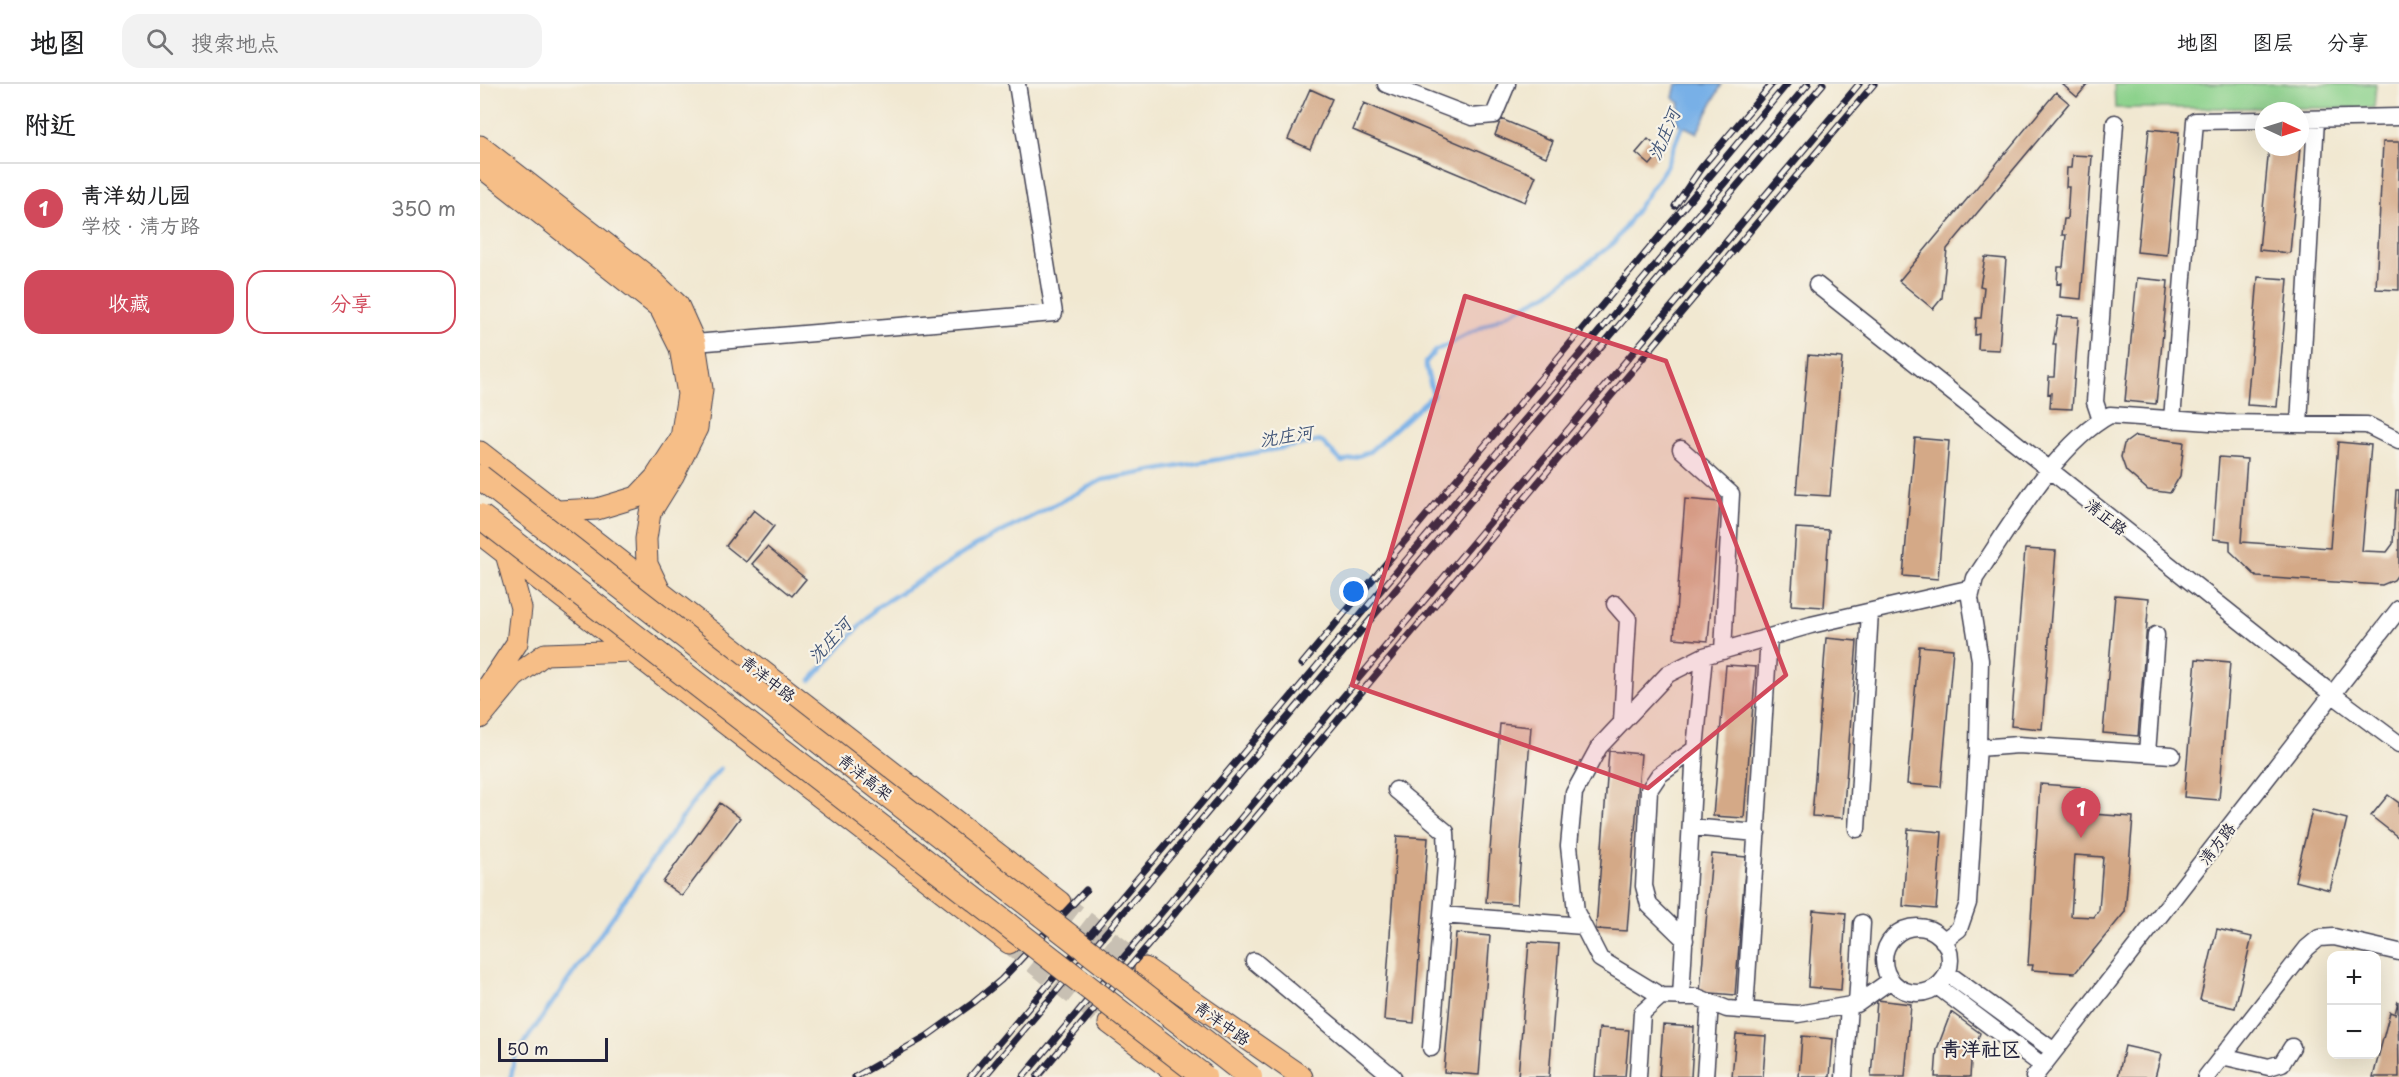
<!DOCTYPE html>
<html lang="zh">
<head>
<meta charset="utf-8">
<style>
	body { margin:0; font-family:"Playpen Sans","LXGW WenKai TC",sans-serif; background:#f2f2f2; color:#202124 }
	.controls { position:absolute; right:18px; bottom:18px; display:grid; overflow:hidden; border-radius:12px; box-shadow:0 6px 24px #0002 }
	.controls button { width:54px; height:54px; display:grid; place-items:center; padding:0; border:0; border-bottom:2px solid #e0e0e0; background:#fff; color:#202124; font:30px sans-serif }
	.compass { position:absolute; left:1775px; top:18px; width:54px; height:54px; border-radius:50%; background:#fff; box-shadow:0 6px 24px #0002; rotate:94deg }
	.scale { position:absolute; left:18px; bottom:15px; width:110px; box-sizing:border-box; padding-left:6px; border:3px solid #22223b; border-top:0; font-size:16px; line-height:21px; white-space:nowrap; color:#22223b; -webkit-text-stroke:4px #f7f3e8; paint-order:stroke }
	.you { position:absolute; left:874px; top:508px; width:21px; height:21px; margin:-15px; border:4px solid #fff; border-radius:50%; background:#1a73e8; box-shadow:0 0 0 9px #1a73e833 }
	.badge { display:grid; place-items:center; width:39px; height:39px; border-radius:50%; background:#d1495b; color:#fff; font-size:20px; font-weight:700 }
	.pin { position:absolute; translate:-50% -50px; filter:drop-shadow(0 2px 3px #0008) }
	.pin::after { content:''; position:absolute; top:32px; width:21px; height:18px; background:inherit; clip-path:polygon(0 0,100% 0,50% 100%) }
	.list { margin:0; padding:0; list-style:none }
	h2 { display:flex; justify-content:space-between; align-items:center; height:78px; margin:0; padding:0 24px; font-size:26px }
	h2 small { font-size:20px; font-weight:400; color:#757577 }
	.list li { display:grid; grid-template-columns:39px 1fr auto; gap:18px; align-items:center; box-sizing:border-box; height:90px; padding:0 24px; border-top:2px solid #e0e0e0 }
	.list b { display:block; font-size:22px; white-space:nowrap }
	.list p { margin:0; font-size:20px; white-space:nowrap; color:#757577 }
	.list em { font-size:20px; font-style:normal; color:#757577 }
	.actions { display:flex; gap:12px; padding:18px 24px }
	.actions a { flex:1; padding:14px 0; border:2px solid #d1495b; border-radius:18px; text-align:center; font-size:21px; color:#d1495b }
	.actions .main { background:#d1495b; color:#fff }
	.icon { flex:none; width:33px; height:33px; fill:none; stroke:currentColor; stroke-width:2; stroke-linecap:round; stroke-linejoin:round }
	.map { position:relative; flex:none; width:1919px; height:993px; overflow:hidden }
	header { display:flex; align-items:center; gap:36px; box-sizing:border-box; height:84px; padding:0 30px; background:#fff; border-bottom:2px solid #e0e0e0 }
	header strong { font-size:28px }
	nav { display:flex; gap:33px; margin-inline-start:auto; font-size:21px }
	.search { width:420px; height:54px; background:#f2f2f2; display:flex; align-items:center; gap:15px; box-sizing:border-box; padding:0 21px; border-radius:18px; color:#757577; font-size:22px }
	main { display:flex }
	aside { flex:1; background:#fff }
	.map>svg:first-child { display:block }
	.green { fill:#8cd28c; stroke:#577a64; stroke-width:1.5 }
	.water { fill:#78b0e7; stroke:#4d6991; stroke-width:1.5 }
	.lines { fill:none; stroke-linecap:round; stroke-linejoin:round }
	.stream { stroke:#78b0e7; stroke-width:4.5 }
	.building { fill:#d4a987; fill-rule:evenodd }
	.major-tunnel { stroke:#c8c0b3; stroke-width:21; stroke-dasharray:21 10; stroke-linecap:butt }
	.minor-casing { stroke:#414052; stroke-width:19 }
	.major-casing { stroke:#414052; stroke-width:23 }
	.minor { stroke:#fff; stroke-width:16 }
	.major { stroke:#f6be87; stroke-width:21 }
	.rail-casing { stroke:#22223b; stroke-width:7 }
	.rail { stroke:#f7f3e8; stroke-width:4.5; stroke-dasharray:14; stroke-linecap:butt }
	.highway-bridge-casing { stroke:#414052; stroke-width:26; stroke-linecap:butt }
	.highway-bridge { stroke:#f6be87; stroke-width:24 }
	.marked { fill:#d1495b; fill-opacity:0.2; stroke:#d1495b; stroke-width:4.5; stroke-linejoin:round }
	.labels { text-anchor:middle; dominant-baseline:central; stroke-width:4.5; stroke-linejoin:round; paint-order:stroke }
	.street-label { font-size:16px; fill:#22223b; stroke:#f7f3e8 }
	.water-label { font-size:18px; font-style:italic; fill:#405477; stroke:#f7f3e8 }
	.quarter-label { font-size:20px; font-weight:bold; fill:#22223b; stroke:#f7f3e8 }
</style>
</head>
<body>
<header>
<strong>地图</strong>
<div class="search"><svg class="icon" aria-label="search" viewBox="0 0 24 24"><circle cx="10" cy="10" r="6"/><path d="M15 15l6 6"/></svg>搜索地点</div>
<nav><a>地图</a><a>图层</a><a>分享</a></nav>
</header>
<main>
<aside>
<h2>附近<small></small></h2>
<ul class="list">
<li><span class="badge">1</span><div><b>青洋幼儿园</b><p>学校 · 清方路</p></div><em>350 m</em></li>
</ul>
<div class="actions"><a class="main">收藏</a><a>分享</a></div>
</aside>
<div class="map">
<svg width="1919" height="993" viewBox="0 0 1919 993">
	<rect width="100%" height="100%" fill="#f7f3e8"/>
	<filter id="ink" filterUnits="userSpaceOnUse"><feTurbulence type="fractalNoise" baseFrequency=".0167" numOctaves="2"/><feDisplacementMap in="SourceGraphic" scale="12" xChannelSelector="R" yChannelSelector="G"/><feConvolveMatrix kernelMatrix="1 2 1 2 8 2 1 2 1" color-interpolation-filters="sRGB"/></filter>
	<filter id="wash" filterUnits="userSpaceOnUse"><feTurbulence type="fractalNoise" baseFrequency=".008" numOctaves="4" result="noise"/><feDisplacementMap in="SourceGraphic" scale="24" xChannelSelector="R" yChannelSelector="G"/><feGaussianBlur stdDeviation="1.35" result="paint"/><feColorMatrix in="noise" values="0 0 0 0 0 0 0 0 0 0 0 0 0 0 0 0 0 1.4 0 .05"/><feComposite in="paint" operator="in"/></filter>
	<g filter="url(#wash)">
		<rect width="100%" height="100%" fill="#f1e8d1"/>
		<!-- green -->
		<path class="green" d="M1634,0h262l-2,24h-259z"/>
		<!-- water -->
		<path class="water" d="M1196,0h46l-25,49 -21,-11 4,-19 -7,-5z"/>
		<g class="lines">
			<!-- stream -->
			<path class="stream" d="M331,596l66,-73 98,-61 127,-66 219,-39 21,21 27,-10 64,-57 -8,-32 10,-12 112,-57 67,-51 52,-76 18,-47
				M31,993l4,-21 188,-268 17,-19"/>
		</g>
		<g id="blocks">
			<!-- building -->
			<path class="building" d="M1582,0h26l-11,13z
				M830,5l22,10 -22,50 -22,-10z
				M1576,8l13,11 -122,146 -5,49 -9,11 -34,-28z
				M884,19l172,73 -11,26 -172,-72z
				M1021,35l52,22 -7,16 -51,-22z
				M1669,45l30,3 -12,123 -30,-3z
				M1168,55l14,12 -12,14 -14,-12z
				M1903,58h16v148l-23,-1z
				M1789,63h31l-10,106 -31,-3z
				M1592,71l20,1 -11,143 -21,-2 1,-14 -4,1 1,-17h5l3,-32h-4l2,-16h3l2,-32h-3l1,-19h4z
				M1505,173l21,2 -7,91 -21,-1 1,-15 -4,1 1,-17h5l3,-31 -4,-1z
				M1778,193l30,2 -11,128 -30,-2z
				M1657,194l31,3 -12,123 -31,-3z
				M1578,232l21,1 -7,92 -22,-1 1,-15 -3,1 1,-17h5l2,-32h-3z
				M1328,271l34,3 -12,138 -34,-2z
				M1655,352l49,6 -4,34 -10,17 -22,-3 -22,-19 -5,-14 3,-13z
				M1435,354l34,3 -11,138 -35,-3z
				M1858,358l33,3 -9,106 25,1 6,-8 3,-54h3v83l-5,7 -12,5 -125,-8 -27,-26v-10l-17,-2 6,-82 28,2 -6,83 89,6z
				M1205,415l35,3 -12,139 -34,-3z
				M274,426l20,16 -28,36 -20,-16z
				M1316,444l33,2 -5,77 -33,-2z
				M287,463l39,32 -14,17 -40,-32z
				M1545,465l31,2 -14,178 -31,-3z
				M1635,511l34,3 -11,138 -35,-3z
				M1346,554l31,3 -14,177 -31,-2z
				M1439,562l34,3 -12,138 -34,-3z
				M1716,575l34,3 -11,138 -35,-3z
				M1246,581l30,2 -12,151 -31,-2z
				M1020,640l31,3 -14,177 -31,-2z
				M1129,667l32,3 -14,177 -31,-2z
				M1560,700l40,3 -2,26 55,4 -8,95 -50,61 -43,-3 1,-5h-5zM1595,771l28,2 -4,53 -5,7 -23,-1z
				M1908,711l11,8v35l-28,-22z
				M240,719l20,15 -58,78 -19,-14z
				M1832,726l35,9 -17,71 -35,-9z
				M1428,745l34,3 -6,77 -33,-3z
				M917,752l31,2 -14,185 -30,-3z
				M1232,770l34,3 -11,138 -35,-3z
				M1333,826l33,3 -5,77 -33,-3z
				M1737,845l35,8 -17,71 -35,-8z
				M976,849l34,3 -11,139 -35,-3z
				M1049,858l30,2 -10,133h-31z
				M1397,916l34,4 -6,73h-34z
				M1918,917l1,76h-26l17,-65 5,2z
				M1471,928l29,21 -9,29 -1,15h-35l2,-28z
				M1183,941l31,2 -3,50h-32z
				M1119,944l30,2 -4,47h-30z
				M1256,950l30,2 -3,41h-31z
				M1322,952l31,3 -3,38h-31z
				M1645,962l36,8 -6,23h-37z"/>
		</g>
	</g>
	<g filter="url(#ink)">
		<use href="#blocks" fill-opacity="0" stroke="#414052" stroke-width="1.5"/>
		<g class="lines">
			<!-- major-tunnel -->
			<path class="major-tunnel" d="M580,818l85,66
				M529,859l100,80"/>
			<!-- minor casing -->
			<g class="minor-casing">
				<path id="minor" d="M906,0l86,33 22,-2 13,-31
					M1820,35l99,-2
					M1337,201l515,409 67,50
					M215,259l359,-30 -37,-229
					M1621,336l-6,-18 20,-279
					M1692,336l23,-299 69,-1
					M1819,340l17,-305
					M1201,365l50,45 -8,157
					M1135,520l13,15 -6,102
					M1498,664l40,-3 154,10
					M1667,669l9,-118
					M916,706l50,42 1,22 -16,194
					M1211,743l66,6
					M1377,745l13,-217
					M962,831l141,11
					M1404 876a33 33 0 1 1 66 0a33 33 0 1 1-66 0Z
					M1205,856l-36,-35 -5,-19 5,-96 10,-15 36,-26
					M1463,857l16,-12 9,-26 10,-157 2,-86 -10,-62 5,-20c35,-51 81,-134 135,-163l115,8 142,2 32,16
					M774,877l139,116
					M1467,889l107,78
					M1457,902l106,80
					M1181,912l-61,-37 -24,-47 -7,-66 5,-53 25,-46 69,-73 36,-18 107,-31 161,-37
					M1201,913l14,-248 9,-93
					M1377,920l5,-81
					M1265,926l24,-373
					M1742,972l47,11 13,-4 10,-16
					M1158,993l4,-64 19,-17 36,1 30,12 71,5 59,-10 34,-24
					M1225,993l5,-75
					M1364,993l5,-71
					M1554,993l365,-468
					M1726,993l101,-129 12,-10 15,-1 65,15"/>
			</g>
			<!-- major casing -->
			<g class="major-casing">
				<path id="major" d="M0,62l170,132 28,27 17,38 7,46 -5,39 -24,48 -23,37 -4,26 1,25 12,25
					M0,82l180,142 20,40 8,46 -7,44 -26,40 -18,19 -40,12 -39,2
					M0,368l580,450
					M0,450l529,409
					M5,607l32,-48 4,-35 -15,-54
					M0,634l34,-41 31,-23 87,-3
					M665,884l157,109
					M629,939l72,54"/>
			</g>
			<!-- minor -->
			<use href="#minor" class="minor"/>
			<!-- major -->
			<use href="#major" class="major"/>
			<!-- rail casing -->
			<g class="rail-casing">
				<path id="rail" d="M1195,122l26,-38 71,-84
					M822,580l485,-580
					M375,993l72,-41 46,-33 28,-23 85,-90
					M490,993l838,-993
					M504,993l839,-993
					M543,993l836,-993
					M557,993l837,-993"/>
			</g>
			<!-- rail -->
			<use href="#rail" class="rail"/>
			<!-- highway-bridge casing -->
			<g class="highway-bridge-casing">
				<path id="highway-bridge" d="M0,393l770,600
					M0,432l724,561"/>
			</g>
			<!-- highway-bridge -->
			<use href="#highway-bridge" class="highway-bridge"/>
		</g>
	</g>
	<!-- marked area -->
	<path class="marked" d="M985,212l201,65 120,314 -138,113 -296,-103z"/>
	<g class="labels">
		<!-- street labels -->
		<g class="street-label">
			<text transform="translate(1627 432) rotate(38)">清正路</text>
			<text transform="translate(289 594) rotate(38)">青洋中路</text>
			<text transform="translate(386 692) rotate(38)">青洋高架</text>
			<text transform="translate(1736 759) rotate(-52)">清方路</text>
			<text transform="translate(743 938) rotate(35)">青洋中路</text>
		</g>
		<!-- water labels -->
		<g class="water-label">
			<text transform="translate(1183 50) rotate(-67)">沈庄河</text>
			<text transform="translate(806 351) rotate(-9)">沈庄河</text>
			<text transform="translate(349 556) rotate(-47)">沈庄河</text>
		</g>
		<!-- quarter labels -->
		<g class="quarter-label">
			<text x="1501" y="964">青洋社区</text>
		</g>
	</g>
</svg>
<div class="controls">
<button>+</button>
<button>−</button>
</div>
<svg class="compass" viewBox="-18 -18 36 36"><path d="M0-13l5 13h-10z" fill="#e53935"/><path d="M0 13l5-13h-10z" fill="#757577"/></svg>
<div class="scale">50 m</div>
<div class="you"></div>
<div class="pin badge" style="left:1601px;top:754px">1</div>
</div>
</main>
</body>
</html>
